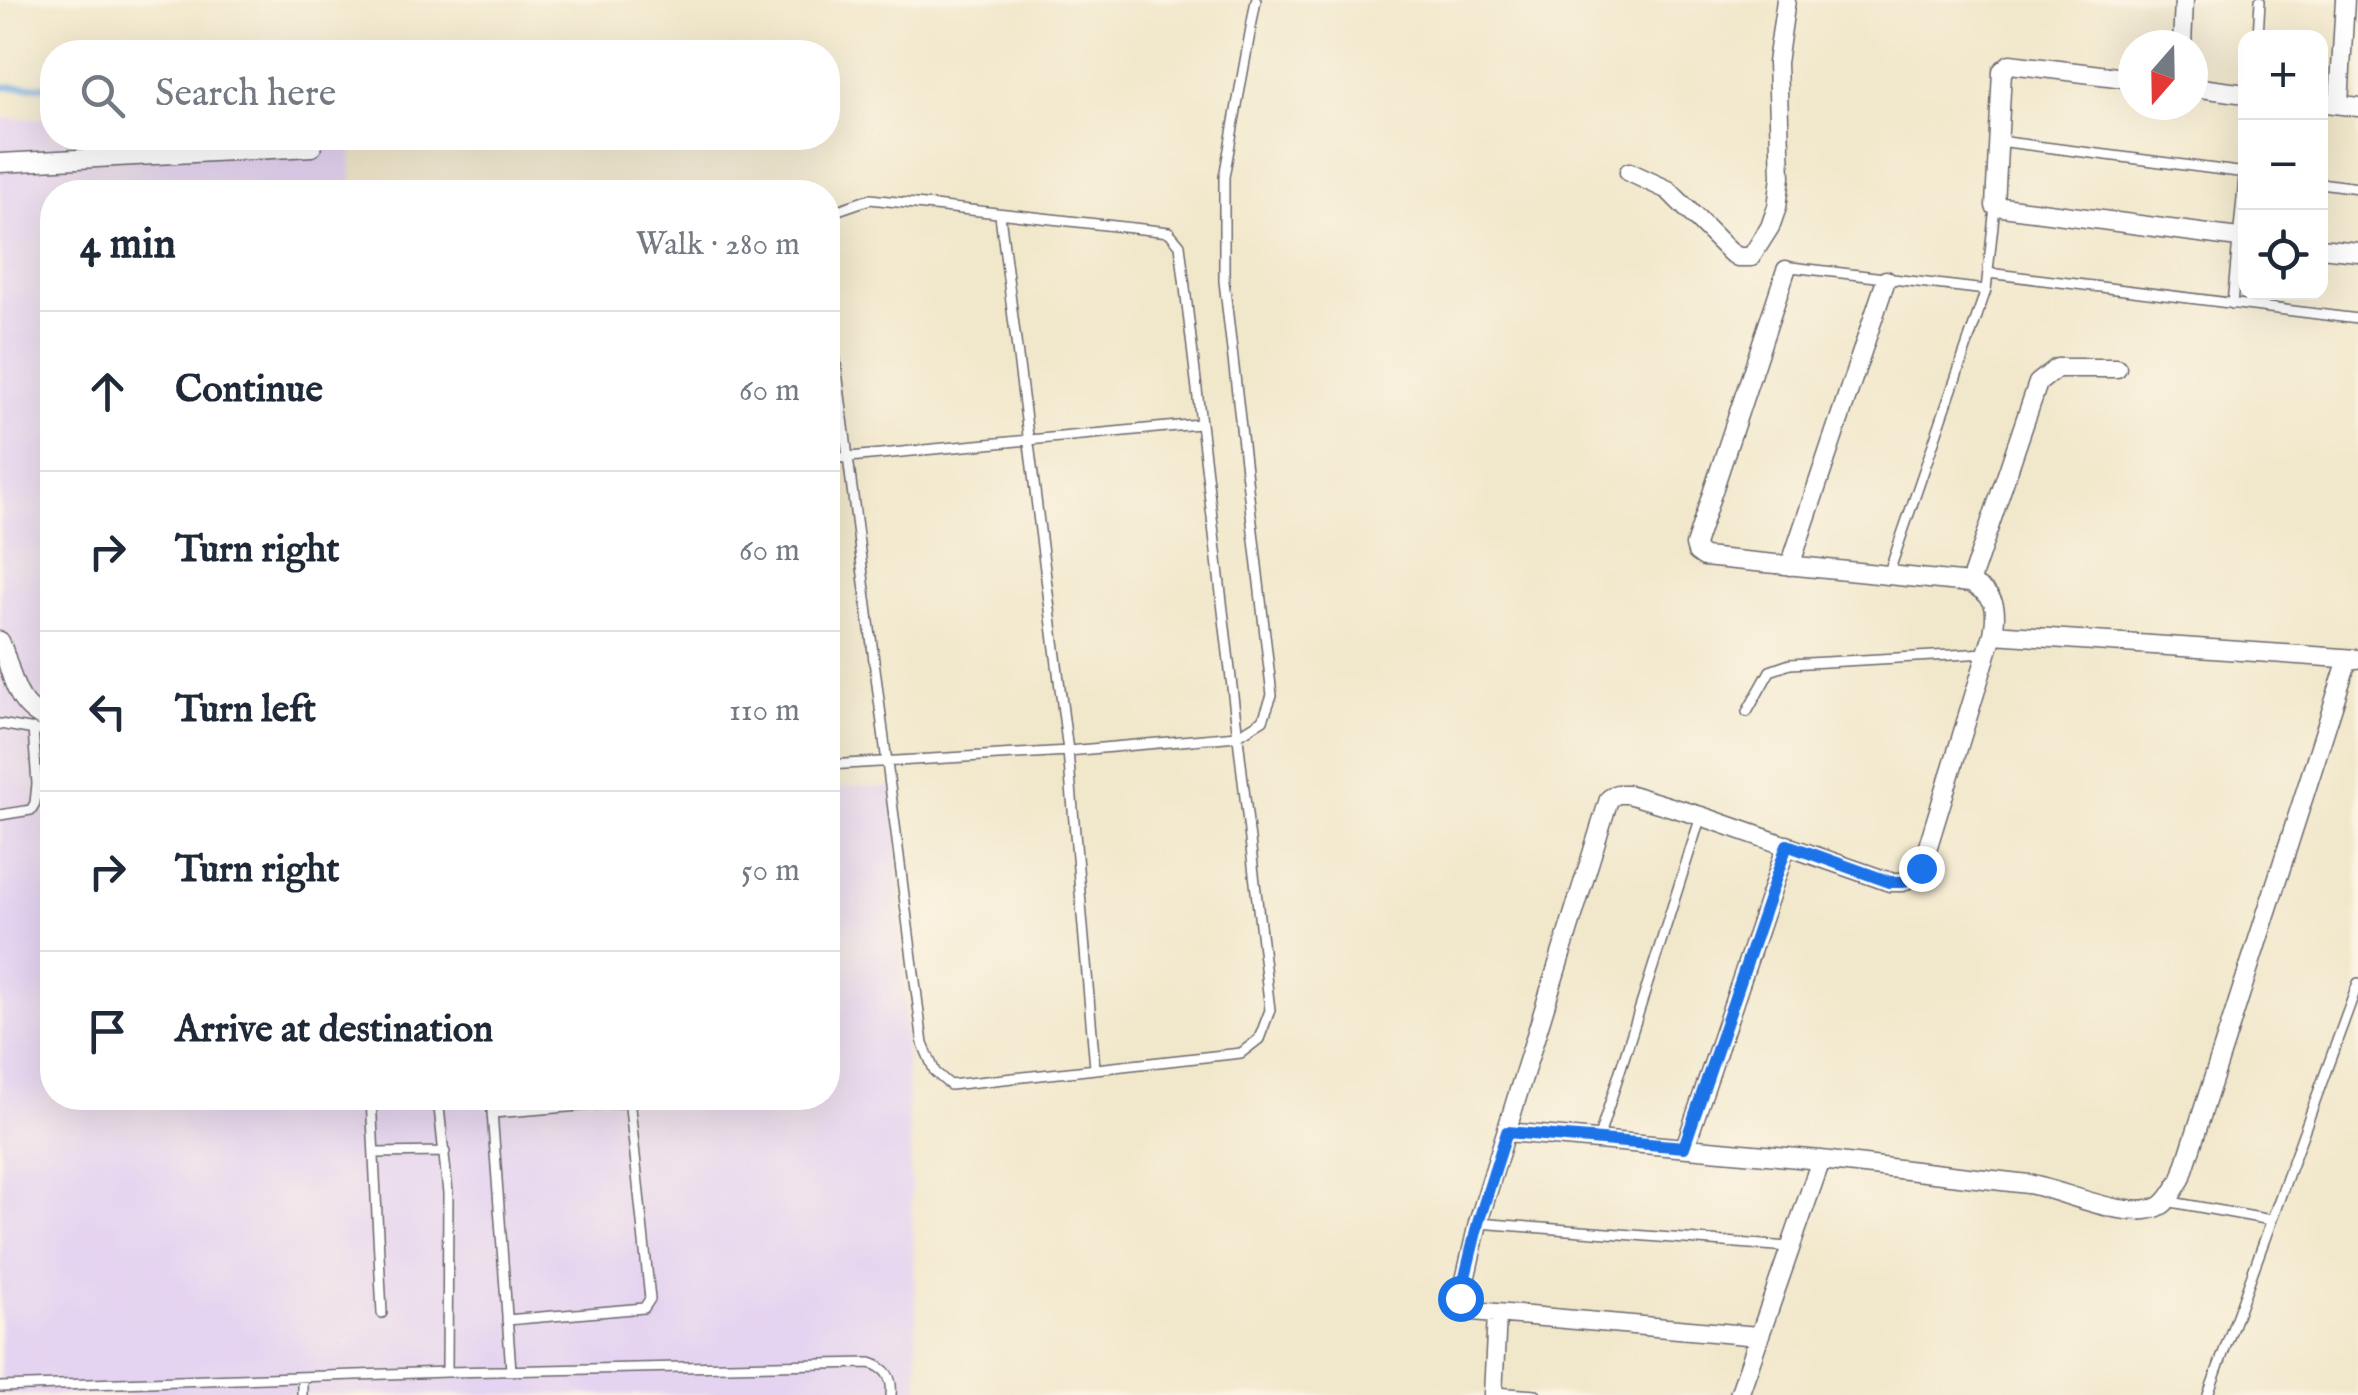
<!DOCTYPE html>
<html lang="en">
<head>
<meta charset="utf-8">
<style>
	body { margin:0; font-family:"IM FELL English",serif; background:#f6f6f7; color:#1f2937 }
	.controls { position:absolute; right:30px; top:30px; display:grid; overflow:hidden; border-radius:20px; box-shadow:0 10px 40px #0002 }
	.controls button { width:90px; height:90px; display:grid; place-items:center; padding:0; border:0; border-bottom:2px solid #e0e1e3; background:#fff; color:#1f2937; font:50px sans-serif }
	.compass { position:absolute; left:2118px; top:30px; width:90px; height:90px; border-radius:50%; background:#fff; box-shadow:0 10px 40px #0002; rotate:200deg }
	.stop { position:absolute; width:30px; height:30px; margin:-22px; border:8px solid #1a73e8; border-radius:50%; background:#fff }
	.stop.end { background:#1a73e8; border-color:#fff; box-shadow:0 2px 10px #0008 }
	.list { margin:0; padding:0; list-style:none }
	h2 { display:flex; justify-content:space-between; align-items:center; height:130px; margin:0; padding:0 40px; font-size:42px }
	h2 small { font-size:32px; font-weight:400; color:#747a83 }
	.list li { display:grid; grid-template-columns:65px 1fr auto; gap:30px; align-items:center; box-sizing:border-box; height:160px; padding:0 40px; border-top:2px solid #e0e1e3 }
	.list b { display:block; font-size:38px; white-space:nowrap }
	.list em { font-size:32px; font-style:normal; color:#747a83 }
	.icon { flex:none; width:55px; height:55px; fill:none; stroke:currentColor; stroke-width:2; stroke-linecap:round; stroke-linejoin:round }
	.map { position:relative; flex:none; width:2358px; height:1395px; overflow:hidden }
	.search { position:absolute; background:#fff; box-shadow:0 10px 40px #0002; left:40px; top:40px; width:800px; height:110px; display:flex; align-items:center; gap:25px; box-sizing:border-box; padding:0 35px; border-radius:40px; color:#747a83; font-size:38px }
	.panel { position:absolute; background:#fff; box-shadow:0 10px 40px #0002; left:40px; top:180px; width:800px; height:930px; border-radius:40px }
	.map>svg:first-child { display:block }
	.built { fill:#e4d3f1 }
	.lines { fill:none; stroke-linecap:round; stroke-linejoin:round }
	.stream { stroke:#74aee4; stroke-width:6 }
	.lane-casing { stroke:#6a676d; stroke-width:12 }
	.street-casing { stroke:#6a676d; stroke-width:21 }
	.lane { stroke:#fff; stroke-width:9 }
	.street { stroke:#fff; stroke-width:18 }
	.route { stroke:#1a73e8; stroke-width:12 }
</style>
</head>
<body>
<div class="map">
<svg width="2358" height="1395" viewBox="0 0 2358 1395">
	<rect width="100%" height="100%" fill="#fcf5e5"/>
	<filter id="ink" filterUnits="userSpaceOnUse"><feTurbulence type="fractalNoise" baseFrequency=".01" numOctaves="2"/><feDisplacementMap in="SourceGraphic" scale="20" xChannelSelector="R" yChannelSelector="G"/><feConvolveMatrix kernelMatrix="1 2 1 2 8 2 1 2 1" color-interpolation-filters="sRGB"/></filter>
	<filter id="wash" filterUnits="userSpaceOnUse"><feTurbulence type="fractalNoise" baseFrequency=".0048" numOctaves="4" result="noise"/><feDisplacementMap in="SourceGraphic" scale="40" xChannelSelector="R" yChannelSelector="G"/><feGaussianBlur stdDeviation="2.25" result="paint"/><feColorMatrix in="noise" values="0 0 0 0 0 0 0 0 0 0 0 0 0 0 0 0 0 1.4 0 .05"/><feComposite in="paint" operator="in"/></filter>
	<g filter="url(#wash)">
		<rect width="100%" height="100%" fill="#f1e7cb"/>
		<!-- built -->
		<path class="built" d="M52,118v20h299l1,54h-300v906h776v-312l68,1 23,608h-919v-1276z"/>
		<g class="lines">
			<!-- stream -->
			<path class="stream" d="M0,87l52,-1"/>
		</g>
	</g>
	<g filter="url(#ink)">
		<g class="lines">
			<!-- lane casing -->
			<g class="lane-casing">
				<path id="lane" d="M2258,38l2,-38
					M1998,141l248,32
					M2320,183l38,5
					M1000,215l68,536 27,317
					M828,226l10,-16 32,-11 299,33 11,13 90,765 -11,29 -18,14 -291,32 -15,-13 -12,-28 -95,-743
					M1786,270l5,-3 195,23 9,-84
					M1988,273l370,46
					M2232,304l14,-148
					M828,459l371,-35
					M1888,575l98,-285
					M1747,712l23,-41 20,-7 197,-11
					M0,724l52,9
					M33,729l4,55 15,5
					M828,765l240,-14 169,-15 26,-16 9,-25 -48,-414v-104l32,-177
					M0,815l31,-5 4,-7 2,-19
					M371,1098l11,215
					M438,1098l10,95 -1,179
					M491,1098l20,272
					M493,1113l136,-11
					M1598,1140l103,-324
					M374,1153l71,-1
					M2166,1201l105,19
					M1478,1223l311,24
					M507,1320l137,-12 6,-9 -21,-201
					M302,1377v18
					M0,1387l447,-15 423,-9c16,5 23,14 21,32
					M1494,1392l42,3
					M2208,1395l150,-412"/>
			</g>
			<!-- street casing -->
			<g class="street-casing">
				<path id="street" d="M2182,45l2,-45
					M2133,79l-123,-15 -8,7 -7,135 251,33
					M2193,87l53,7
					M2320,102l38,5
					M2339,104l6,-104
					M0,163l312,-16
					M1629,172l39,18 62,62 8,5h13l19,-30 7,-20 4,-30 -4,-114 9,-63
					M2320,248l38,4
					M1790,566l96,-286
					M1970,583l68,-200 19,-15h60
					M1993,634l364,25
					M0,641c14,33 11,65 52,81
					M1507,1132l314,28 207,24c35,6 104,40 134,21 9,-7 13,-17 19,-26l167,-520
					M1685,1147l102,-302
					M1758,1336l-285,-25 -9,-5 -3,-8 17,-75 131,-424 8,-5h11l73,22 189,66h13l18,-13 72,-235c5,-27 3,-38 -23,-51l-266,-26 -7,-5 -2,-7 91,-275
					M1493,1395l4,-81
					M1739,1395l82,-235"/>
			</g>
			<!-- lane -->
			<use href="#lane" class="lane"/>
			<!-- street -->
			<use href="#street" class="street"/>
		</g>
	</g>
	<g class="lines" filter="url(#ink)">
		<!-- route -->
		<path class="route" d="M1460,1298l18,-75 29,-91 177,15 103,-302 103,37h13l18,-14"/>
	</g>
</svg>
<div class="controls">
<button>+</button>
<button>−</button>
<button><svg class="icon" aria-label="locate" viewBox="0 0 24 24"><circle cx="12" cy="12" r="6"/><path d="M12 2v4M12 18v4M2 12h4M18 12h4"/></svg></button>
</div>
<svg class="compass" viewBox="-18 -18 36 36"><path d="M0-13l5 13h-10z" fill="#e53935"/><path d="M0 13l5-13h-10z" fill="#747a83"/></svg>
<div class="stop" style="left:1460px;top:1298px"></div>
<div class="stop end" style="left:1921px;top:868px"></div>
<div class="search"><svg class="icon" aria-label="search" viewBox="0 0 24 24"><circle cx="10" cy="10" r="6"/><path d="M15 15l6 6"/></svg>Search here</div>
<section class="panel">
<h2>4 min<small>Walk · 280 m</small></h2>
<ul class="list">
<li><svg class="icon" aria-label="ahead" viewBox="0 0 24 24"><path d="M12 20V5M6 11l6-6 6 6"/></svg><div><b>Continue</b></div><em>60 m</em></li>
<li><svg class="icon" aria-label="right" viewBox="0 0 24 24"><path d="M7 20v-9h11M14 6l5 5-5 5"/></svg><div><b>Turn right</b></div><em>60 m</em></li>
<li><svg class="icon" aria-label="left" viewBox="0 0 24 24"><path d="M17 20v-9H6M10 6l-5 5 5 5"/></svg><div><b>Turn left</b></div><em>110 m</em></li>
<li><svg class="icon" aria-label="right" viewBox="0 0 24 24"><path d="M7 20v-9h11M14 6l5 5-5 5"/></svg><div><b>Turn right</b></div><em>50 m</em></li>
<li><svg class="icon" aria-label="arrive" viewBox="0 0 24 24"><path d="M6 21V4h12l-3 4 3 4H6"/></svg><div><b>Arrive at destination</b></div></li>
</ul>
</section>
</div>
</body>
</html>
